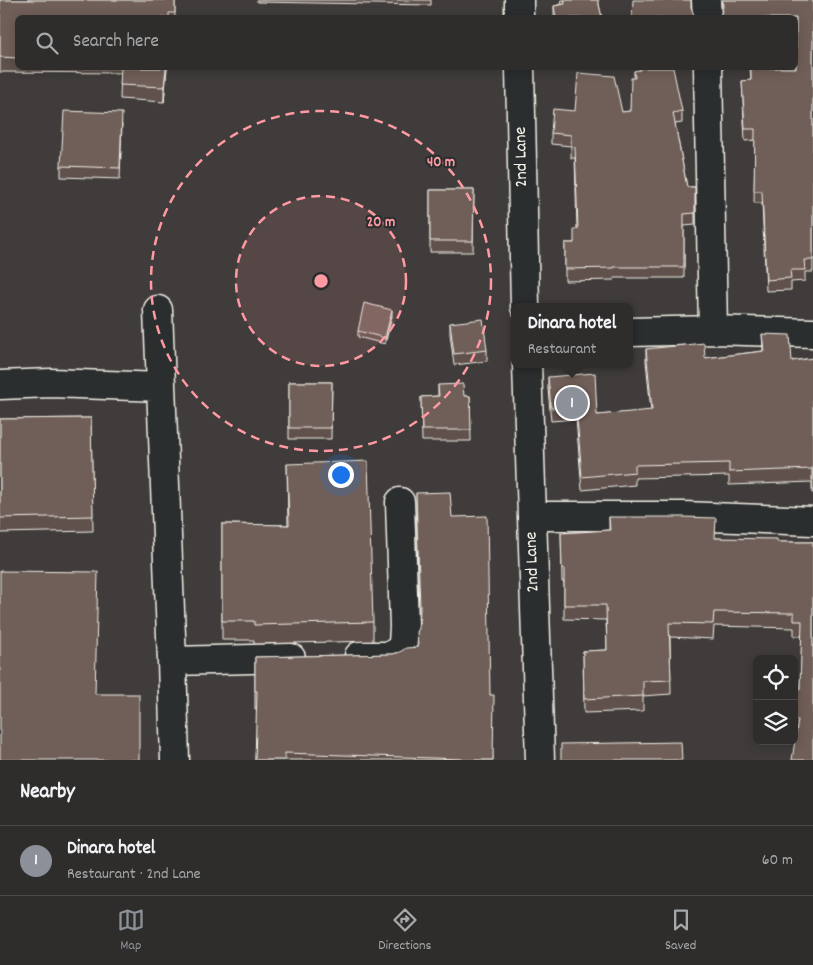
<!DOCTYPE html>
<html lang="en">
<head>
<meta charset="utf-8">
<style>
	body { margin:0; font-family:Dekko,sans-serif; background:#3b3938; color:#f1f3f6 }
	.controls { position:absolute; right:15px; bottom:15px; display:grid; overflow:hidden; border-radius:8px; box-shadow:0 2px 12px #0003 }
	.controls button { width:45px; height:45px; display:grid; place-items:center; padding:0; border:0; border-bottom:1px solid #4a4948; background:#2f2d2c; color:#f1f3f6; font:25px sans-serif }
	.you { position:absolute; left:340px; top:474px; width:18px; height:18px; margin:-12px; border:4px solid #fff; border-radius:50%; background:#1a73e8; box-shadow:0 0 0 8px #1a73e833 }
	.badge { display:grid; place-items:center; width:32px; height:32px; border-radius:50%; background:#8c9099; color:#fff; font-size:16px; font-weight:700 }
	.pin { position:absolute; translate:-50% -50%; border:2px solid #fff; box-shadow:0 1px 5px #0006 }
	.popup { position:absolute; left:511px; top:303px; width:122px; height:65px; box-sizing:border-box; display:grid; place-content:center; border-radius:8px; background:#2f2d2c; filter:drop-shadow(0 1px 4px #0005); font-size:16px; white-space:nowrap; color:#a7a8a9 }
	.popup b { font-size:19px; color:#f1f3f6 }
	.popup::after { content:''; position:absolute; left:50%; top:100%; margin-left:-10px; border:10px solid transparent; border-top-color:#2f2d2c }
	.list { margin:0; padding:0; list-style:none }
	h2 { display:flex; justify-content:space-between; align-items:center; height:65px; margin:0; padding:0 20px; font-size:21px }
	h2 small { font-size:16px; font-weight:400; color:#a7a8a9 }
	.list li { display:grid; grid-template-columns:32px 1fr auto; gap:15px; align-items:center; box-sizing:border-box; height:70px; padding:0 20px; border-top:1px solid #4a4948 }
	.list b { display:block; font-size:19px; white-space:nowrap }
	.list p { margin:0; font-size:16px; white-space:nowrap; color:#a7a8a9 }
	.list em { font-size:16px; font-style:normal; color:#a7a8a9 }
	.icon { flex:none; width:28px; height:28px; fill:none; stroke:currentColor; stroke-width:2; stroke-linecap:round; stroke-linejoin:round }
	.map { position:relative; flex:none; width:813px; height:760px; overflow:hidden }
	.search { position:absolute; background:#2f2d2c; box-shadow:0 2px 12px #0003; left:15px; right:15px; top:15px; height:55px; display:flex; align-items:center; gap:12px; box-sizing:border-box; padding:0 18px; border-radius:8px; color:#a7a8a9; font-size:19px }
	.sheet { height:135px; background:#2f2d2c }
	nav { display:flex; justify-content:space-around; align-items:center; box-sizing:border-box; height:70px; border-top:1px solid #4a4948; background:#2f2d2c; font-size:14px; color:#a7a8a9 }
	nav a { display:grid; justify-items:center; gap:2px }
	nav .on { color:#8c9099 }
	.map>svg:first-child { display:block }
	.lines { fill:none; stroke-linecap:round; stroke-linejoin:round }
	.minor-casing { stroke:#f4f1e8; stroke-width:31 }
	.minor { stroke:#2a2d2e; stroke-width:28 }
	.wall { fill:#60514d; stroke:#f4f1e8 }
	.shaded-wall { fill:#4e423e; stroke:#f4f1e8 }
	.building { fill:#705e59; stroke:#f4f1e8 }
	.ring { fill:none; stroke:#ff9aa2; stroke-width:2.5; stroke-dasharray:9 6 }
	.labels { text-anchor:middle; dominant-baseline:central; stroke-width:4; stroke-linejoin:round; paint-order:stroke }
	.street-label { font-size:18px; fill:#f4f1e8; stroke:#2a2d2e }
	.centre { fill:#ff9aa2; stroke:#2a2d2e; stroke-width:2.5 }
	.ring-label { font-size:15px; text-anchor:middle; font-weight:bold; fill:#ff9aa2; stroke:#2a2d2e; stroke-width:4; stroke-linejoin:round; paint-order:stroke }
</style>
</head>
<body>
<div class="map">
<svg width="813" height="760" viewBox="0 0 813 760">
	<rect width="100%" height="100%" fill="#3f3c3b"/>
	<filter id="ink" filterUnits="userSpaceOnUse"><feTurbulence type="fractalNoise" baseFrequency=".02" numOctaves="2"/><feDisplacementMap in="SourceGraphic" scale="10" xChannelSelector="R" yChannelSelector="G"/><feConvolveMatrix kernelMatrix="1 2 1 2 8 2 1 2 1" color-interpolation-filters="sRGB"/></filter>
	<g filter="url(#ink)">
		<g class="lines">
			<!-- minor casing -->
			<g class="minor-casing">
				<path id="minor" d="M519,0v18
					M706,0l1,18
					M520,68l5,239
					M708,68l5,262
					M158,310l14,351 3,99
					M630,332l83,-2 100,3
					M527,364l13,396
					M0,385l51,-2 110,4
					M532,516h151l130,5
					M359,656h34l10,-11 1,-19 -4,-124
					M172,661l119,-3"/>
			</g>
			<!-- minor -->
			<use href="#minor" class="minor"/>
		</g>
		<!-- wall -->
		<path class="wall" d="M0,0h175v18h-157v50h149l-3,34 -44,-3 1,-26 -121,-1z
			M257,0h174v5l-174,-3z
			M561,0h37l4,18h-48v-12l8,-2z
			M722,0h91v272h-8v9l-14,1v8l-25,1 -4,-88h-8l1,-63 -10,1 -3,-60 9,-1 -1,-12h46v-50l-75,-4 1,-6z
			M640,70l42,41v12l-7,1 12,63h8v38l-11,1v52h-70v2l-49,1v-38h9l3,-14 -2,-71h-4v-12l-20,-2v-11l24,-22 47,1 8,-1 4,-33v-7z
			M122,124l-2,55 -59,-2v-11z
			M430,190h44l-1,62h-43z
			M392,316l-7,28 -27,-7v-6z
			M450,323l37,27v11l-33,4 -4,-31z
			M762,334l30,27 21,-3v135h-1v-11l-83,3v-9l-94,2v7l-53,5 -6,-71 -25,2 -3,-32v-12l49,38 54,-4 -5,-50v-12l59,9 58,-7z
			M289,382h43l-1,57h-42z
			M438,385l26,11h6l1,45h-49l-1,-44 17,-1z
			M91,418l2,113 -93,2v-114z
			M287,464l86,158v19l-119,3v-4h-32v-116l66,1z
			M416,493l36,24 38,178 3,65h-238l2,-51h-2v-52l138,-3 24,-7 2,-32z
			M609,517l107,21 61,4h36v218l-17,-25 -2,-1v-45h6l2,-53h-8v-8l-80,-2 -1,13 -43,-2 1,57 -28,2v15l-59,2 -1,-62 24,-1 -1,-30 -42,-1v-37h-2l-1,-49 48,-3z"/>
		<!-- shaded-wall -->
		<path class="shaded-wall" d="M166,68h1l-3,34v-15z
			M392,310v6l-7,28v-6z"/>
		<!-- building -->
		<path class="building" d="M0,0h175v13h-6v5h-151v40l-18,-1z
			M564,0h34l4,18h-46l-2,-12 11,-2z
			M633,0h58v7l3,8 3,3h-65z
			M722,0h91v260h-9l1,10h-15l1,8 -25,2 -4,-89h-8l1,-62h-10l-3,-48 9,-1v-12h45v-50h-79l4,-4 2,-8z
			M121,68h45l-2,19 -44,-2z
			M640,68h33l9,43 -9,2 14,74h8v26l-11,1v53h-70v1l-49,1v-26h9v-14h4l-3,-82 -4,-1v-11l-20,-2 2,-24 22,2 3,-38 36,3 8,36 8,-1 1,-33h4l-1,-7 6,-1z
			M64,111l58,2 -2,55 -59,-2z
			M430,190h44l-1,51h-43z
			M364,303l28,7 -7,28 -27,-7z
			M483,319l4,31 -33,4 -4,-31z
			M762,334l28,1 2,26 21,-3v122h-1v-11l-83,3v-9l-94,2v7l-53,5 -6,-71 -25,2 -3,-31 47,-4 2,42 55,-5 -6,-61 58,-6 1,15 59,-7z
			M289,382h43l-1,46h-42z
			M463,384l1,12h6l1,34h-49l-1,-33 18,-1 -1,-11z
			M91,418l2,98 -93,2v-99z
			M368,461l5,161 -119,3v-4h-32v-97l67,1 -2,-61z
			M450,492l2,25 35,-1 3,179h4l-1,65h-31v-1l-177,-6v7h-30l2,-69h-2v-34l138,-3 7,-2 6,-4 12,-1 -1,-15 2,-4 1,-20 -4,-115z
			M609,517h74l33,1 -1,20 62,1v3h36v218h-21l6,-40h-4v-31h6l2,-68h-8v-8l-80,-1 -1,12 -44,-1 2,57 -28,1v15l-59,3 -1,-48 24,-1 -1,-45h-42v-37h-2l-1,-35 49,-3z
			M0,571l98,1 -3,122h44v66h-139z
			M681,742l1,18h-121v-16z"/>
	</g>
	<!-- distance rings -->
	<circle cx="321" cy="281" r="85" fill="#ff9aa2" fill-opacity=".12"/>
	<g class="ring">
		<circle cx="321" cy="281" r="85"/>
		<circle cx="321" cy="281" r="170"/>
	</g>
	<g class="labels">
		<!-- street labels -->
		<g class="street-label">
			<text transform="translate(522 157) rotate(-91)">2nd Lane</text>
			<text transform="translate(533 562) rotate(-92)">2nd Lane</text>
		</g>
	</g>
	<circle cx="321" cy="281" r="8" class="centre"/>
	<g class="ring-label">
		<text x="441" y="166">40 m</text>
		<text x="381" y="226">20 m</text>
	</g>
</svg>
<div class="controls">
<button><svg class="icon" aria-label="locate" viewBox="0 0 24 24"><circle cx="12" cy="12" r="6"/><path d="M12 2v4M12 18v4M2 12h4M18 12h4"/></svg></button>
<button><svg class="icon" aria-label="layers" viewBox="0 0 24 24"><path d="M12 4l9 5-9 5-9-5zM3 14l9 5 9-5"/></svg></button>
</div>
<div class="you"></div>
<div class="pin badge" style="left:572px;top:403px">1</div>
<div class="popup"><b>Dinara hotel</b>Restaurant</div>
<div class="search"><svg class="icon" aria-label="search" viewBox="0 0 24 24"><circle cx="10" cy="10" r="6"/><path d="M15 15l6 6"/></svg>Search here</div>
</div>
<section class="sheet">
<h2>Nearby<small></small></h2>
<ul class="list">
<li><span class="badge">1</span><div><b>Dinara hotel</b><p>Restaurant · 2nd Lane</p></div><em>60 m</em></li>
</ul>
</section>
<nav>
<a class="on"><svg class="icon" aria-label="map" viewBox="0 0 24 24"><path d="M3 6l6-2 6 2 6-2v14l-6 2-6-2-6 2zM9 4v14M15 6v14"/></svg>Map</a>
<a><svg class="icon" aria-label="directions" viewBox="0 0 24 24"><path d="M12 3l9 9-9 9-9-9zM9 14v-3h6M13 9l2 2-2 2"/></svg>Directions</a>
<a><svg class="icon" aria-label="saved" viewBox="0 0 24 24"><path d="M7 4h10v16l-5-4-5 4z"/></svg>Saved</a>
</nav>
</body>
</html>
